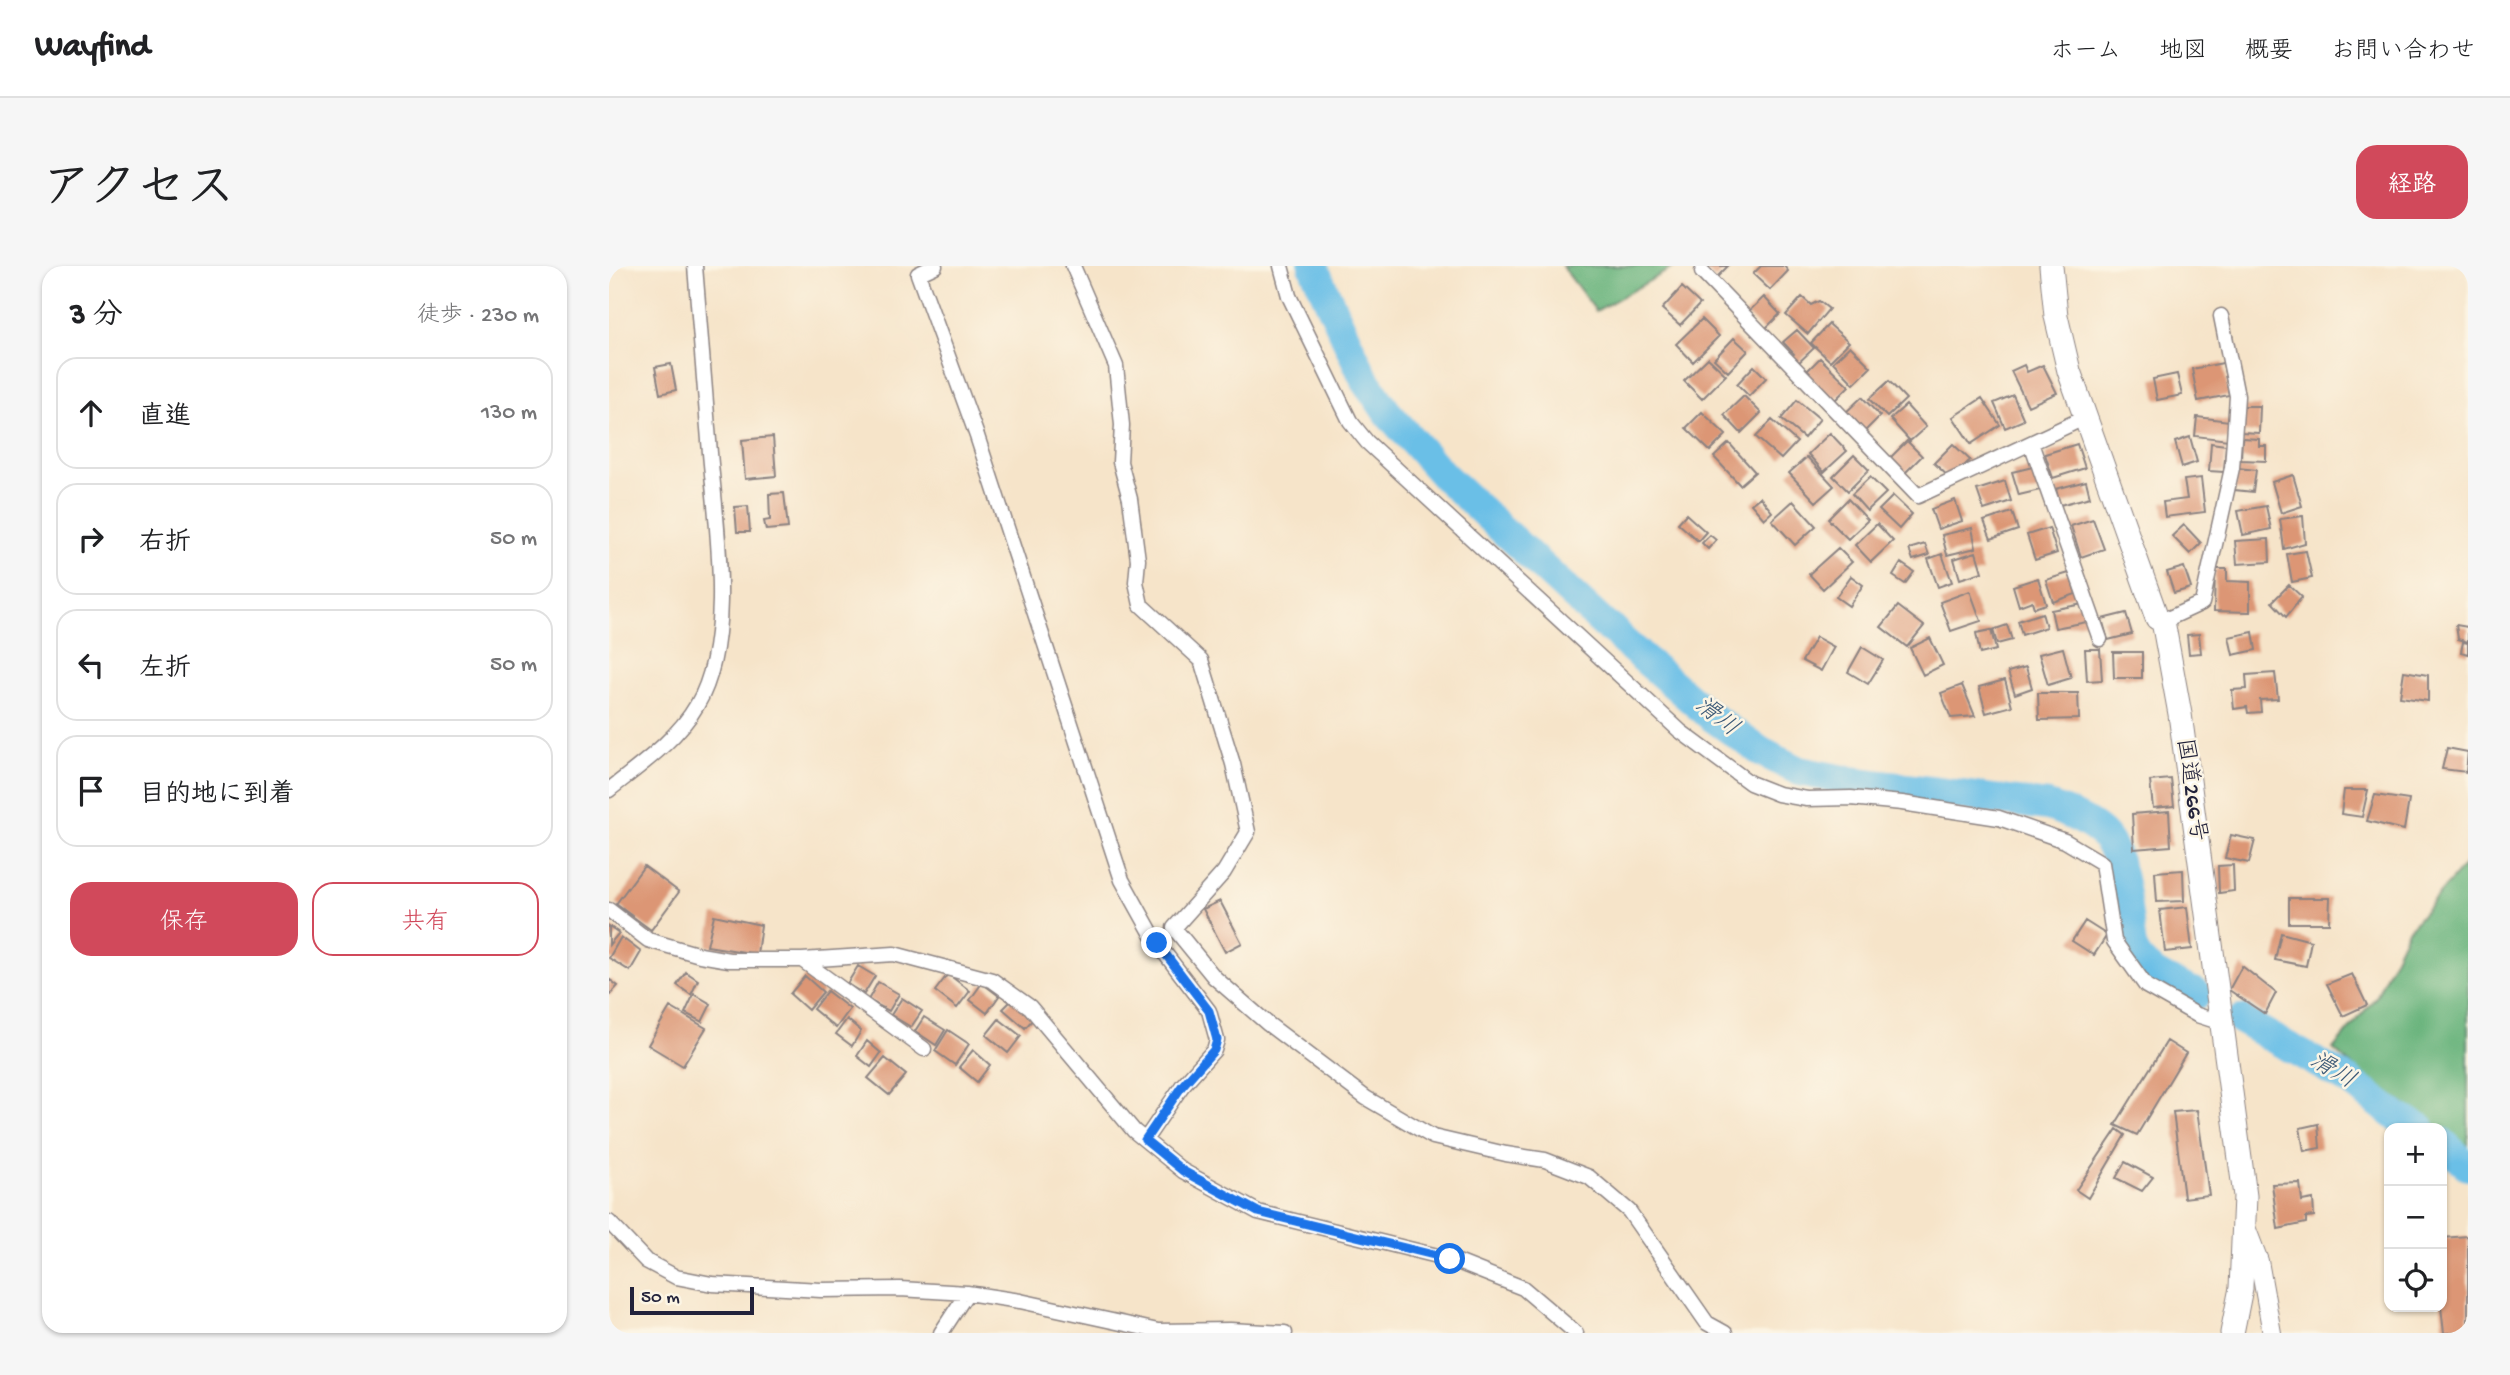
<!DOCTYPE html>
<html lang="ja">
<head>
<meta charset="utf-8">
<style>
	body { margin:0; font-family:"Gochi Hand","Klee One",sans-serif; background:#f6f6f6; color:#202124 }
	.controls { position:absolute; right:21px; bottom:21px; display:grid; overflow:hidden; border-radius:14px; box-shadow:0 2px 5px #0004 }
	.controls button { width:63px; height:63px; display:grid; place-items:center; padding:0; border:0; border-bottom:2px solid #e0e0e0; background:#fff; color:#202124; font:35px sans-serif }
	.scale { position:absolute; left:21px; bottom:18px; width:124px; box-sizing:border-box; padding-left:7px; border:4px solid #22223b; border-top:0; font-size:19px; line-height:24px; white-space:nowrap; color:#22223b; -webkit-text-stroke:5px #fcf5e5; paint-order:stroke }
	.stop { position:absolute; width:21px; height:21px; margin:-16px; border:5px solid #1a73e8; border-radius:50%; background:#fff }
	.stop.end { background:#1a73e8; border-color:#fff; box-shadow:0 2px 7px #0008 }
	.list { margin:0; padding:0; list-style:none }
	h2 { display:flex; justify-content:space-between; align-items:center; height:91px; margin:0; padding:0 28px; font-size:30px }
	h2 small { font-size:23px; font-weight:400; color:#757577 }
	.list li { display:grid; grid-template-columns:46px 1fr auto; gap:21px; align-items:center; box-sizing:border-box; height:112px; margin:0 14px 14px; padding:0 14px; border:2px solid #e0e0e0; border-radius:21px }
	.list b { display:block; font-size:26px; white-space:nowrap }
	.list em { font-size:23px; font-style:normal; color:#757577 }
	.actions { display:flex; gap:14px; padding:21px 28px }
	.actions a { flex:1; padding:16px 0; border:2px solid #d1495b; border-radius:21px; text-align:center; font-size:24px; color:#d1495b }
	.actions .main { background:#d1495b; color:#fff }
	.icon { flex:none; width:38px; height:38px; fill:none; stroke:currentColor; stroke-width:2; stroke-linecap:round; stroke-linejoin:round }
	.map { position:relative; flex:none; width:1859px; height:1067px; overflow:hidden; border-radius:21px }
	header { display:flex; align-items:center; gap:42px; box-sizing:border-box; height:98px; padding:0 35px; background:#fff; border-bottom:2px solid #e0e0e0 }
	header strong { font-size:33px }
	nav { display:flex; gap:38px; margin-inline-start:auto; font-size:24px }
	.intro { display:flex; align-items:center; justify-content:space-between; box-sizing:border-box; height:168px; padding:0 42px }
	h1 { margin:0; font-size:49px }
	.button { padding:18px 32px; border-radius:21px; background:#d1495b; color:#fff; font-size:24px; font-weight:700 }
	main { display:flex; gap:42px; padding:0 42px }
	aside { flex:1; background:#fff; border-radius:21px; box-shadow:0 2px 5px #0004 }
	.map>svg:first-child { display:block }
	.forest { fill:#68b37b; stroke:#456a5b; stroke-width:2 }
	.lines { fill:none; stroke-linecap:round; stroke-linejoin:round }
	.river { stroke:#6abfe7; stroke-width:30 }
	.building { fill:#dc9675 }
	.minor-casing { stroke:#8c8382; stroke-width:17 }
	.tertiary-casing { stroke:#8c8382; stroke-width:20 }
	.trunk-casing { stroke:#8c8382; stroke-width:25 }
	.minor { stroke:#fff; stroke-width:14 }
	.tertiary { stroke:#fff; stroke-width:18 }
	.trunk { stroke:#fff; stroke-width:23 }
	.route { stroke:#1a73e8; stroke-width:9 }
	.labels { text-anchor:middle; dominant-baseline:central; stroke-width:5; stroke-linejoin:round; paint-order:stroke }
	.street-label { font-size:23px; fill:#22223b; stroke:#fcf5e5 }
	.water-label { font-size:24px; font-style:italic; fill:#3b5977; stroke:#fcf5e5 }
</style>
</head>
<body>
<header>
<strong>Wayfind</strong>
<nav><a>ホーム</a><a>地図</a><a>概要</a><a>お問い合わせ</a></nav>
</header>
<div class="intro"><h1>アクセス</h1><a class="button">経路</a></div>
<main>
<aside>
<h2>3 分<small>徒歩 · 230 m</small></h2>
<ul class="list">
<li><svg class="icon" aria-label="ahead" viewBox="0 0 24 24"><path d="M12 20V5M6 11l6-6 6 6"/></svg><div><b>直進</b></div><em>130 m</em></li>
<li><svg class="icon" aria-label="right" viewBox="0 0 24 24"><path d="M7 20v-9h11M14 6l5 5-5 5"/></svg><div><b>右折</b></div><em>50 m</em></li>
<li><svg class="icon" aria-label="left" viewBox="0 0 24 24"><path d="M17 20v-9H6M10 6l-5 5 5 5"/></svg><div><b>左折</b></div><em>50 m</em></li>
<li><svg class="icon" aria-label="arrive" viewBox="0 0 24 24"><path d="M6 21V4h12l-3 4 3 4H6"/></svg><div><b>目的地に到着</b></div></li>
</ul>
<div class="actions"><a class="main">保存</a><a>共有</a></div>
</aside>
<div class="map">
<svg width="1859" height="1067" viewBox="0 0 1859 1067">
	<rect width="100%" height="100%" fill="#fcf5e5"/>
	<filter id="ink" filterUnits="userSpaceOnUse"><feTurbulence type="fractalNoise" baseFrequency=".0143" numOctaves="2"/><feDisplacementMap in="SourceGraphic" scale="14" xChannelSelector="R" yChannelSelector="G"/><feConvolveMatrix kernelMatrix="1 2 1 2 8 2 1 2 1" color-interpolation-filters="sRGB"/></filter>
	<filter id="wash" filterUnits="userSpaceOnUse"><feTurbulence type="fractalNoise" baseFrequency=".00686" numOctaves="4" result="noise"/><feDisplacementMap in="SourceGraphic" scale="28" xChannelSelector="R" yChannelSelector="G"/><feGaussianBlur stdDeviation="1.57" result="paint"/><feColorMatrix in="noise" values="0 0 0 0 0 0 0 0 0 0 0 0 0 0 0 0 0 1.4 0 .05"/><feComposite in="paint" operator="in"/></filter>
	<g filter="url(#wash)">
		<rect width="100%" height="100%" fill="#f6e4c9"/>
		<!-- forest -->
		<path class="forest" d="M953,0h114l-80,45z
			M1859,595v288l-26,-18v-3h-4l-77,-54 -28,-25 43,-52 32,-67z"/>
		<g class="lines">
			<!-- river -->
			<path class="river" d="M704,0l52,114 22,32 56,63 165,153 5,1 10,12 86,74 51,36 39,20 51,10 198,25c18,6 38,14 53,27 24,22 26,83 31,114 10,27 41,35 65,47
				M1632,754l110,62 45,34 25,12
				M1833,876l26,24"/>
		</g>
		<g id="blocks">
			<!-- building -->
			<path class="building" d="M1096,0h23l-13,13 -12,-11z
				M1152,0h23l4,5 -18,19 -17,-16z
				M1073,21l18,17 -20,21 -18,-16z
				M1155,31l16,17 -17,17 -17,-17z
				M1193,31l9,8 8,-4 10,8 -21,25 -22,-19z
				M1093,53l17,17 -26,26 -17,-18z
				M1220,58l20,18 -19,19 -19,-18z
				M1188,64l17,18 -19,18 -6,-8 5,-4 -11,-12z
				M1125,72l14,13 -20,21 -14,-13z
				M1241,80l21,21 -17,17 -21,-22z
				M1099,92l18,17 -24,24 -18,-18z
				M1211,92l29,28 -16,16 -29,-28z
				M1614,97l6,32 -31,6 -6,-32z
				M62,98l5,26 -16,4 -5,-27z
				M1415,99l3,7 16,-7 14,28 -29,13 -17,-35z
				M1145,100l12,12 -17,18 -12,-12z
				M1568,108l5,21 -25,5 -4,-21z
				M1280,115l17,18 -19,18 -18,-18z
				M1404,129l11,25 -19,8 -11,-25z
				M1135,130l17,17 -20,20 -17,-18z
				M1253,131l18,19 -18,18 -19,-19z
				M1373,132l18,27 -29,19 -18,-27z
				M1188,134l23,19 -16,19 -23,-19z
				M1297,139l20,22 -16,14 -20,-22z
				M1633,140h18l-1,27 -18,-1z
				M1093,146l24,23 -16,16 -24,-23z
				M1588,151l33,4 -2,19 -33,-4z
				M1163,154l25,22 -16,17 -25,-22z
				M1221,167l17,18 -23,21 -16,-18z
				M164,171l3,39 -31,3 -3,-39z
				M1581,171l7,25 -15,5 -7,-25z
				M1633,172l17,1v7h7v15l-25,-1z
				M1298,175l15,15 -18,18 -15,-15z
				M1120,177l26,29 -15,13 -26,-28z
				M1602,177l15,2 -2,27 -15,-1z
				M1344,178l17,16 -19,19 -17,-16z
				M1468,178l8,24 -32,10 -8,-24z
				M1245,189l15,15 -21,21 -15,-15z
				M1198,191l27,29 -18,16 -27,-29z
				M1428,200l7,23 -25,6 -7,-23z
				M1628,202l19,2 -3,22 -18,-2z
				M1684,209l9,31 -21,7 -9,-31z
				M1261,211l16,16 -19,18 -15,-17z
				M1592,212l4,34 -40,5 -2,-15 24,-3 -3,-19z
				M1396,215l6,20 -27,9 -7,-20z
				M1477,215l4,16 -30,8 -4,-16z
				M175,227l4,35 -22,2 -2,-9 6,-1 -1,-26z
				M1284,230l19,18 -13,15 -20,-19z
				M1151,231l12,15 -8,7 -13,-15z
				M1239,233l20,21 -20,19 -20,-20z
				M1346,234l7,21 -24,8 -7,-20z
				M1184,235l23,25 -21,19 -23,-25z
				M139,240l2,26h-13l-2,-25z
				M1657,240l5,23 -28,6 -5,-24z
				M1403,246l6,18 -27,9 -7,-18z
				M1077,248l20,18 -8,9 -20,-18z
				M1694,250l2,27 -21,6 -4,-30z
				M1484,253l11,30 -23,8 -10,-31z
				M1268,258l16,17 -22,21 -16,-17z
				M1575,259l17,18 -11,11 -18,-18z
				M1363,262l4,20 -29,7 -5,-20z
				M1440,262l8,25 -22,7 -8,-25z
				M1101,269l6,5 -8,9 -6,-6z
				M1660,273l1,23 -33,2 -2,-23z
				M1316,278l4,11 -16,5 -4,-11z
				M1229,282l14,14 -29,27 -14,-15z
				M1697,285l6,27 -20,4 -5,-28z
				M1367,286l6,20 -22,7 -6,-20z
				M1333,288l10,28 -14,5 -10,-28z
				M1292,297l13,9 -9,12 -12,-8z
				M1575,301l7,21 -17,5 -7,-21z
				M1606,303h12v12l23,1v30l-36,-1z
				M1460,307l7,21 -23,8 -7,-22z
				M1242,310l12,9 -14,21 -13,-9z
				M1429,312l8,26 -12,4 -2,-7 -13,5 -6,-20z
				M1680,319l13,12 -16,20 -14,-15z
				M1361,325l11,30 -30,10 -11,-29z
				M1474,338l4,18 -32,6 -4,-18z
				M1289,340l26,20 -17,21 -26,-20z
				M1433,347l4,14 -24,8 -4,-14z
				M1517,347l6,21 -24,6 -6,-21z
				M1398,359l5,15 -15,4 -4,-14z
				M1847,359l12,2v15l-10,-3z
				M1382,364l5,20 -16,4 -4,-21z
				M1644,366l3,18 -23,5 -4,-18z
				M1590,368l2,19 -12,1 -2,-19z
				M1207,371l18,10 -13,24 -19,-10z
				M1321,372l13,27 -20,10 -13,-27z
				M1854,376l5,1v11l-7,-2z
				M1253,381l21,13 -15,24 -20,-12z
				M1454,382l8,30 -23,7 -9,-31z
				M1476,383h15l2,31 -15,1z
				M1504,386h29v26h-28z
				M1417,401l6,21 -17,6 -7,-22z
				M1795,405l24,4v26l-28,-4z
				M1666,407l3,26 -18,1 1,12 -13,1 -1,-6 -13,2 -2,-19 15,-1 -1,-14z
				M1396,414l7,26 -26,7 -7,-26z
				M1353,419l13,31 -24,2 -10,-25z
				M1429,427h40l1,26 -40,1z
				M1838,482l21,4 -2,20 -24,-3z
				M1562,513l3,27 -21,2 -3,-27z
				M1735,524h24l-6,27 -21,-3z
				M1766,529l34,5 -5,30 -37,-9z
				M1560,545l2,35 -37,3 -2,-35z
				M1622,569l24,5 -6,23 -24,-5z
				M1624,599l1,26 -15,2 -1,-27z
				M35,600l35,26 -28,38 -35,-26z
				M1574,604l1,31 -27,1 -2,-30z
				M1680,632h41l-1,25h-40z
				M611,635l22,42 -17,9 -22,-43z
				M1578,641l5,42 -27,3 -5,-42z
				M105,649l47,10 -4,29 -50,-8z
				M1476,655l22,14 -13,20 -22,-14z
				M0,660l10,7 -10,12z
				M1672,667l30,8 -5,25 -31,-6z
				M12,671l20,15 -11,19 -21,-13z
				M249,700l17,10 -11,18 -17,-10z
				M1633,700l34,27 -11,21 -36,-24z
				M77,706l12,8 -7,15 -14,-10z
				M339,708l22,17 -13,17 -22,-17z
				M1743,708l15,31 -24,11 -16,-32z
				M196,710l18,16 -15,18 -18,-16z
				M0,713l9,7 -9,10z
				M269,716l21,12 -10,17 -21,-11z
				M373,717l17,13 -12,17 -17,-13z
				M218,725l23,18 -14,19 -23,-19z
				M85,728l17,10 -9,18 -17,-9z
				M293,732l20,13 -11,16 -20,-12z
				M405,732l21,19 -10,11 -22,-19z
				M61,741l36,21 -23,38 -35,-21z
				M315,751l21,13 -9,15 -21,-14z
				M238,753l14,12 -9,15 -16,-12z
				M390,753l22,17 -13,17 -22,-18z
				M339,764l21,14 -14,21 -20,-14z
				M258,775l14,12 -10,14 -14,-11z
				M1558,775l19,12 -49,82 -22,-10z
				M364,784l17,15 -13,17 -18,-15z
				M276,792l21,17 -17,20 -21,-17z
				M1588,844l12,85 -25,3 -11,-86z
				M1709,858l2,24 -16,3 -4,-23z
				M1508,863l8,6 -37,63 -12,-8z
				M1516,896l28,15 -11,14 -26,-13z
				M1691,917l2,18 11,-2 1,17 -8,1v6l-28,6 -6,-45z
				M1859,970v97h-24l-3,-26 1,-69z"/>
		</g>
	</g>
	<g filter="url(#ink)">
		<use href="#blocks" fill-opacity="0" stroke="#8c8382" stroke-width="2"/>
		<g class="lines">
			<!-- minor casing -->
			<g class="minor-casing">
				<path id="minor" d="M326,0l-17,8 59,162 145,444 35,63 52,68 8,29 -3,10 -32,36 -37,54
					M464,0l43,100 6,59 -2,37 10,37 8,61 -2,22 5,23 60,55 32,104 15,68 -24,40 -50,56 40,49 54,47 98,74 67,39 73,17 39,6 44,17 40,34 78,112 18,10
					M672,0l8,30 61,125 17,21 313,289 70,52 28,11 29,5 44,-1 51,5 97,15 66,23 37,22 12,78 32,45 51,29 25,8
					M1093,6l216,224 168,-79
					M1422,177l69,196
					M1554,355l39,-18 30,-135 5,-72 -16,-80
					M0,524c30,-24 68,-50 88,-85 38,-64 19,-181 13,-252 -5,-63 -10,-125 -15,-187
					M0,644l39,30 52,15 29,5h73l92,-6 98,26 38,27 104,124 49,40 75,41 192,47 73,29 53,45
					M193,694l122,89
					M0,956l37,39 30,16 36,7 109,6 79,-1 67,4 53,8 138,30 72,-1 55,3
					M332,1067l26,-40"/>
			</g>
			<!-- tertiary casing -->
			<g class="tertiary-casing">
				<path id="tertiary" d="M1637,961l13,34 13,72"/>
			</g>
			<!-- trunk casing -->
			<g class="trunk-casing">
				<path id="trunk" d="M1442,0l5,50 13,55 88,247 6,3 17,93 65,482 -4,92 -9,45"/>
			</g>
			<!-- minor -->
			<use href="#minor" class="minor"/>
			<!-- tertiary -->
			<use href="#tertiary" class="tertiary"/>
			<!-- trunk -->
			<use href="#trunk" class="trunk"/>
		</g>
	</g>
	<g class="lines" filter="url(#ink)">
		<!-- route -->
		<path class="route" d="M548,677l52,68 8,29 -3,10 -32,36 -37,54 38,31 75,41 192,47"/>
	</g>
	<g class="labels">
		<!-- street labels -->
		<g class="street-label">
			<text transform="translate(1581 524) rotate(82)">国道266号</text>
		</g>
		<!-- water labels -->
		<g class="water-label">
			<text transform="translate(1107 452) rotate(38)">滑川</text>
			<text transform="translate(1723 806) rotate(31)">滑川</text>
		</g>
	</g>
</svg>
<div class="controls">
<button>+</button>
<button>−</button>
<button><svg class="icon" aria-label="locate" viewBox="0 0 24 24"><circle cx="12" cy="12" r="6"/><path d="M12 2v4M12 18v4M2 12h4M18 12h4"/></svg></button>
</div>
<div class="scale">50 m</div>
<div class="stop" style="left:841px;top:993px"></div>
<div class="stop end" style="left:548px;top:677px"></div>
</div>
</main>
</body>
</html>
